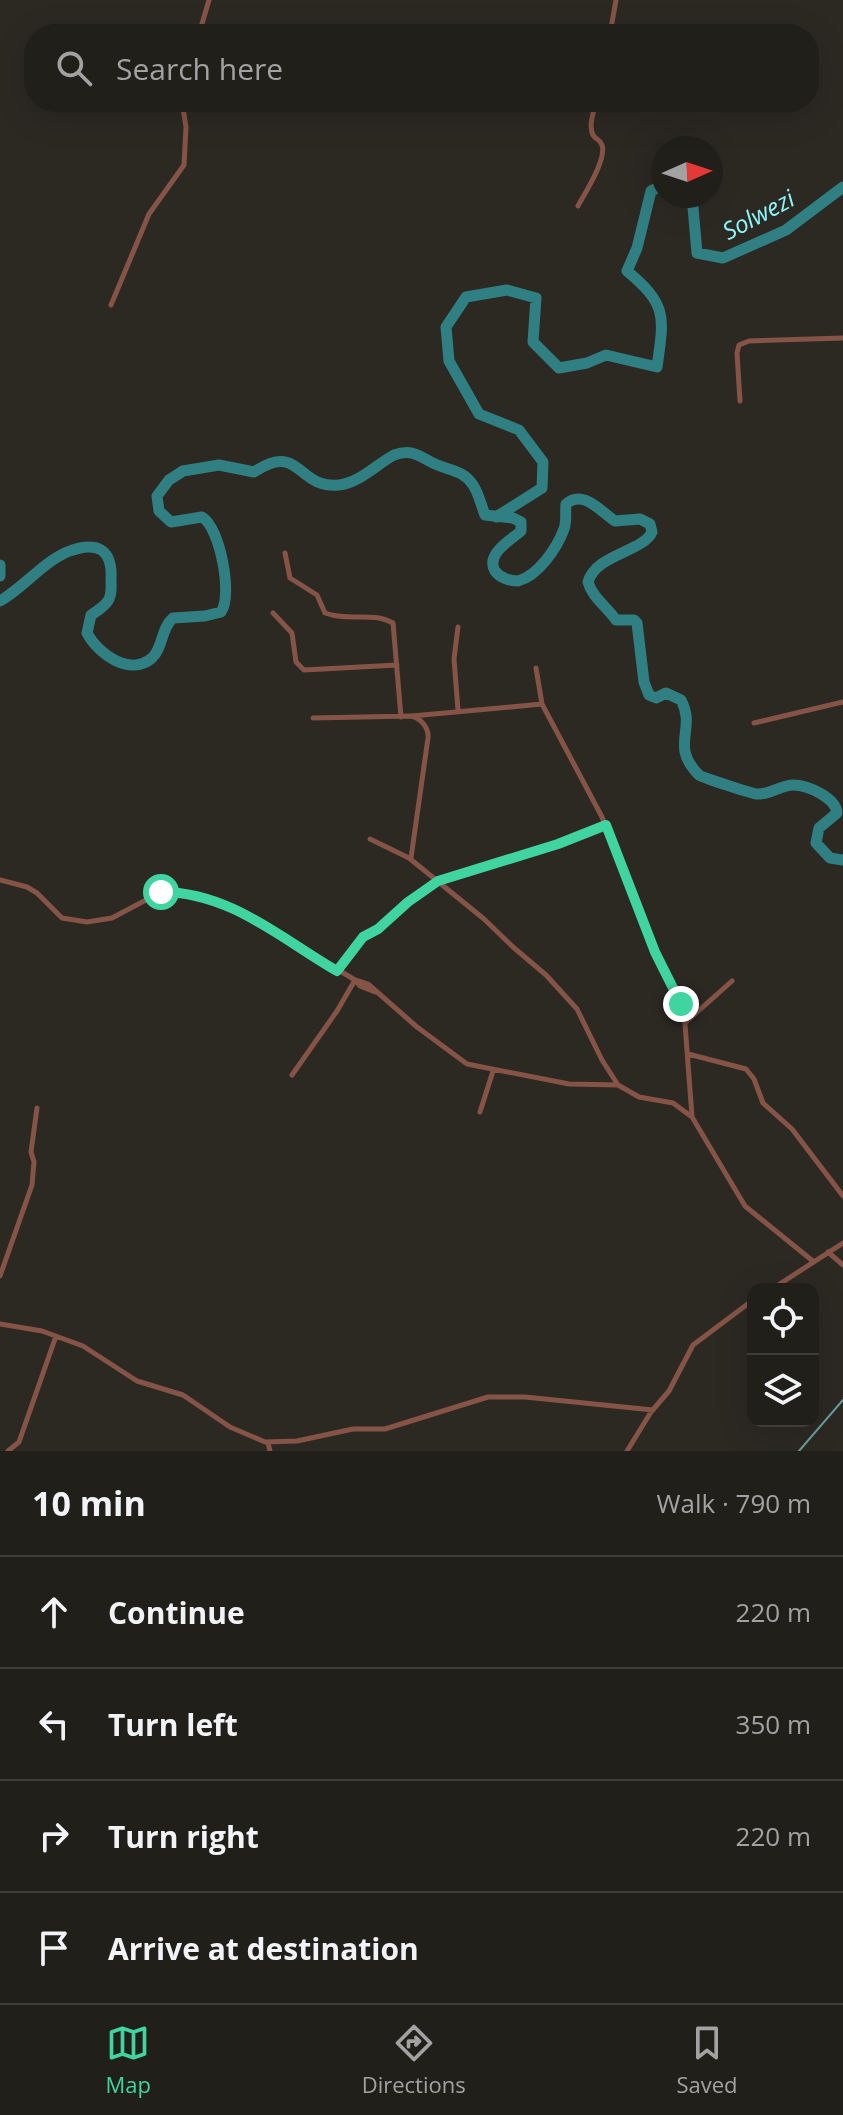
<!DOCTYPE html>
<html lang="en">
<head>
<meta charset="utf-8">
<style>
	body { margin:0; font-family:"Open Sans",sans-serif; background:#292723; color:#f1f3f6 }
	.controls { position:absolute; right:24px; bottom:24px; display:grid; overflow:hidden; border-radius:16px; box-shadow:0 8px 32px #0002 }
	.controls button { width:72px; height:72px; display:grid; place-items:center; padding:0; border:0; border-bottom:2px solid #3e3d39; background:#211f1a; color:#f1f3f6; font:40px sans-serif }
	.compass { position:absolute; left:651px; top:136px; width:72px; height:72px; border-radius:50%; background:#211f1a; box-shadow:0 8px 32px #0002; rotate:87deg }
	.stop { position:absolute; width:24px; height:24px; margin:-18px; border:6px solid #40d4a1; border-radius:50%; background:#fff }
	.stop.end { background:#40d4a1; border-color:#fff; box-shadow:0 2px 8px #0008 }
	.list { margin:0; padding:0; list-style:none }
	h2 { display:flex; justify-content:space-between; align-items:center; height:104px; margin:0; padding:0 32px; font-size:34px }
	h2 small { font-size:26px; font-weight:400; color:#a2a2a2 }
	.list li { display:grid; grid-template-columns:52px 1fr auto; gap:24px; align-items:center; box-sizing:border-box; height:112px; padding:0 32px; border-top:2px solid #3e3d39 }
	.list b { display:block; font-size:30px; white-space:nowrap }
	.list em { font-size:26px; font-style:normal; color:#a2a2a2 }
	.icon { flex:none; width:44px; height:44px; fill:none; stroke:currentColor; stroke-width:2; stroke-linecap:round; stroke-linejoin:round }
	.map { position:relative; flex:none; width:843px; height:1451px; overflow:hidden }
	.search { position:absolute; background:#211f1a; box-shadow:0 8px 32px #0002; left:24px; right:24px; top:24px; height:88px; display:flex; align-items:center; gap:20px; box-sizing:border-box; padding:0 28px; border-radius:32px; color:#a2a2a2; font-size:30px }
	.sheet { height:552px; background:#211f1a }
	nav { display:flex; justify-content:space-around; align-items:center; box-sizing:border-box; height:112px; border-top:2px solid #3e3d39; background:#211f1a; font-size:22px; color:#a2a2a2 }
	nav a { display:grid; justify-items:center; gap:4px }
	nav .on { color:#40d4a1 }
	.map>svg:first-child { display:block }
	.lines { fill:none; stroke-linecap:round; stroke-linejoin:round }
	.stream { stroke:#679e9e; stroke-width:2 }
	.river { stroke:#307f82; stroke-width:11 }
	.street { stroke:#855447; stroke-width:5 }
	.route { stroke:#40d4a1; stroke-width:10 }
	.labels { text-anchor:middle; dominant-baseline:central; stroke-width:7; stroke-linejoin:round; paint-order:stroke }
	.water-label { font-size:24px; font-style:italic; fill:#8df8fd; stroke:#2c2923 }
</style>
</head>
<body>
<div class="map">
<svg width="843" height="1451" viewBox="0 0 843 1451">
	<rect width="100%" height="100%" fill="#2c2923"/>
	<g class="lines">
		<!-- stream -->
		<path class="stream" d="M799,1451l44,-51"/>
		<!-- river -->
		<path class="river" d="M692,196l5,57 26,5 63,-28 57,-43
			M496,517l46,-29 1,-26 -24,-32 -40,-16 -30,-53 -3,-34 20,-30 41,-7 29,8 -3,44 26,26 28,-5 19,-8 51,12c7,-50 11,-62 -30,-96l10,-23 14,-57 12,-6
			M0,565v11
			M0,601c23,-13 42,-38 67,-49 28,-11 46,-5 44,28 0,5 1,13 -2,19 -3,7 -12,12 -18,16l-4,18c11,21 43,44 65,25 11,-10 9,-30 21,-40l32,-2 16,-4c12,-16 -1,-85 -19,-95l-31,5 -12,-11 -2,-15 12,-16 14,-9 36,-6 35,7c47,-31 42,17 85,13 20,-2 38,-21 55,-30 19,-7 26,2 41,9 16,7 28,6 38,21 6,9 8,20 12,30l28,3 8,4v9c-10,9 -36,23 -26,40 5,7 15,10 23,10 20,-5 39,-33 46,-52 3,-8 1,-17 2,-25 17,-15 34,7 49,17l25,-2 10,5 2,8c-9,20 -56,22 -64,50 4,15 19,25 28,38h18l3,3 7,59 5,13 7,3 10,-5 15,7c16,30 -12,45 18,75 2,2 54,19 58,19 13,1 24,-9 36,-9 15,0 43,13 44,28l-18,15 -3,15 14,15 13,2"/>
		<!-- street -->
		<path class="street" d="M199,34l10,-34
			M610,34l6,-34
			M578,206c7,-13 29,-47 24,-61 -3,-7 -5,-4 -9,-10 -5,-9 1,-24 3,-33
			M111,305l38,-91 35,-49 2,-38 -4,-25
			M740,401l-3,-48 2,-8 10,-4 94,-3
			M285,553l5,25 27,17 8,18c25,9 46,-2 68,10l8,94
			M273,613l19,20 4,29 8,8 93,-5
			M536,668l6,36 60,113 53,135 29,59 8,105
			M458,710l-4,-51 4,-32
			M412,716l130,-12
			M313,718l98,-2c10,2 18,12 17,22l-17,120
			M754,723l89,-21
			M370,839l39,19 75,61 29,28 33,28 31,34 25,51 16,25 21,12 34,6 19,14 53,89 69,56
			M0,880l27,7 10,6 25,25 25,4 25,-4 49,-26 50,7 40,18 104,63 5,6 15,6
			M337,971l26,-34 15,-8 30,-27 30,-21 120,-37 48,-19
			M356,980l12,4 49,43 50,37 102,20 49,1
			M686,1022l46,-41
			M688,1054l58,15 8,10 9,24 29,26 51,67
			M292,1075l45,-64 18,-31
			M480,1112l13,-41
			M828,1252l15,13
			M0,1276l32,-91 2,-23 -3,-10 6,-44
			M772,1289l71,-46
			M0,1324l42,7 41,15 54,35 46,14 47,32 35,15 32,-1 56,-12h32l103,-32h37l128,13
			M268,1443l2,8
			M8,1451l11,-9 37,-106
			M627,1451l24,-39 18,-21 24,-46 60,-45"/>
	</g>
	<g class="lines">
		<!-- route -->
		<path class="route" d="M161,892c69,0 119,46 176,79l26,-34 15,-8 30,-27 30,-21 120,-37 48,-19 49,127 26,52"/>
	</g>
	<g class="labels">
		<!-- water labels -->
		<g class="water-label">
			<text transform="translate(758 214) rotate(-28)">Solwezi</text>
		</g>
	</g>
</svg>
<div class="controls">
<button><svg class="icon" aria-label="locate" viewBox="0 0 24 24"><circle cx="12" cy="12" r="6"/><path d="M12 2v4M12 18v4M2 12h4M18 12h4"/></svg></button>
<button><svg class="icon" aria-label="layers" viewBox="0 0 24 24"><path d="M12 4l9 5-9 5-9-5zM3 14l9 5 9-5"/></svg></button>
</div>
<svg class="compass" viewBox="-18 -18 36 36"><path d="M0-13l5 13h-10z" fill="#e53935"/><path d="M0 13l5-13h-10z" fill="#a2a2a2"/></svg>
<div class="stop" style="left:161px;top:892px"></div>
<div class="stop end" style="left:681px;top:1004px"></div>
<div class="search"><svg class="icon" aria-label="search" viewBox="0 0 24 24"><circle cx="10" cy="10" r="6"/><path d="M15 15l6 6"/></svg>Search here</div>
</div>
<section class="sheet">
<h2>10 min<small>Walk · 790 m</small></h2>
<ul class="list">
<li><svg class="icon" aria-label="ahead" viewBox="0 0 24 24"><path d="M12 20V5M6 11l6-6 6 6"/></svg><div><b>Continue</b></div><em>220 m</em></li>
<li><svg class="icon" aria-label="left" viewBox="0 0 24 24"><path d="M17 20v-9H6M10 6l-5 5 5 5"/></svg><div><b>Turn left</b></div><em>350 m</em></li>
<li><svg class="icon" aria-label="right" viewBox="0 0 24 24"><path d="M7 20v-9h11M14 6l5 5-5 5"/></svg><div><b>Turn right</b></div><em>220 m</em></li>
<li><svg class="icon" aria-label="arrive" viewBox="0 0 24 24"><path d="M6 21V4h12l-3 4 3 4H6"/></svg><div><b>Arrive at destination</b></div></li>
</ul>
</section>
<nav>
<a class="on"><svg class="icon" aria-label="map" viewBox="0 0 24 24"><path d="M3 6l6-2 6 2 6-2v14l-6 2-6-2-6 2zM9 4v14M15 6v14"/></svg>Map</a>
<a><svg class="icon" aria-label="directions" viewBox="0 0 24 24"><path d="M12 3l9 9-9 9-9-9zM9 14v-3h6M13 9l2 2-2 2"/></svg>Directions</a>
<a><svg class="icon" aria-label="saved" viewBox="0 0 24 24"><path d="M7 4h10v16l-5-4-5 4z"/></svg>Saved</a>
</nav>
</body>
</html>
